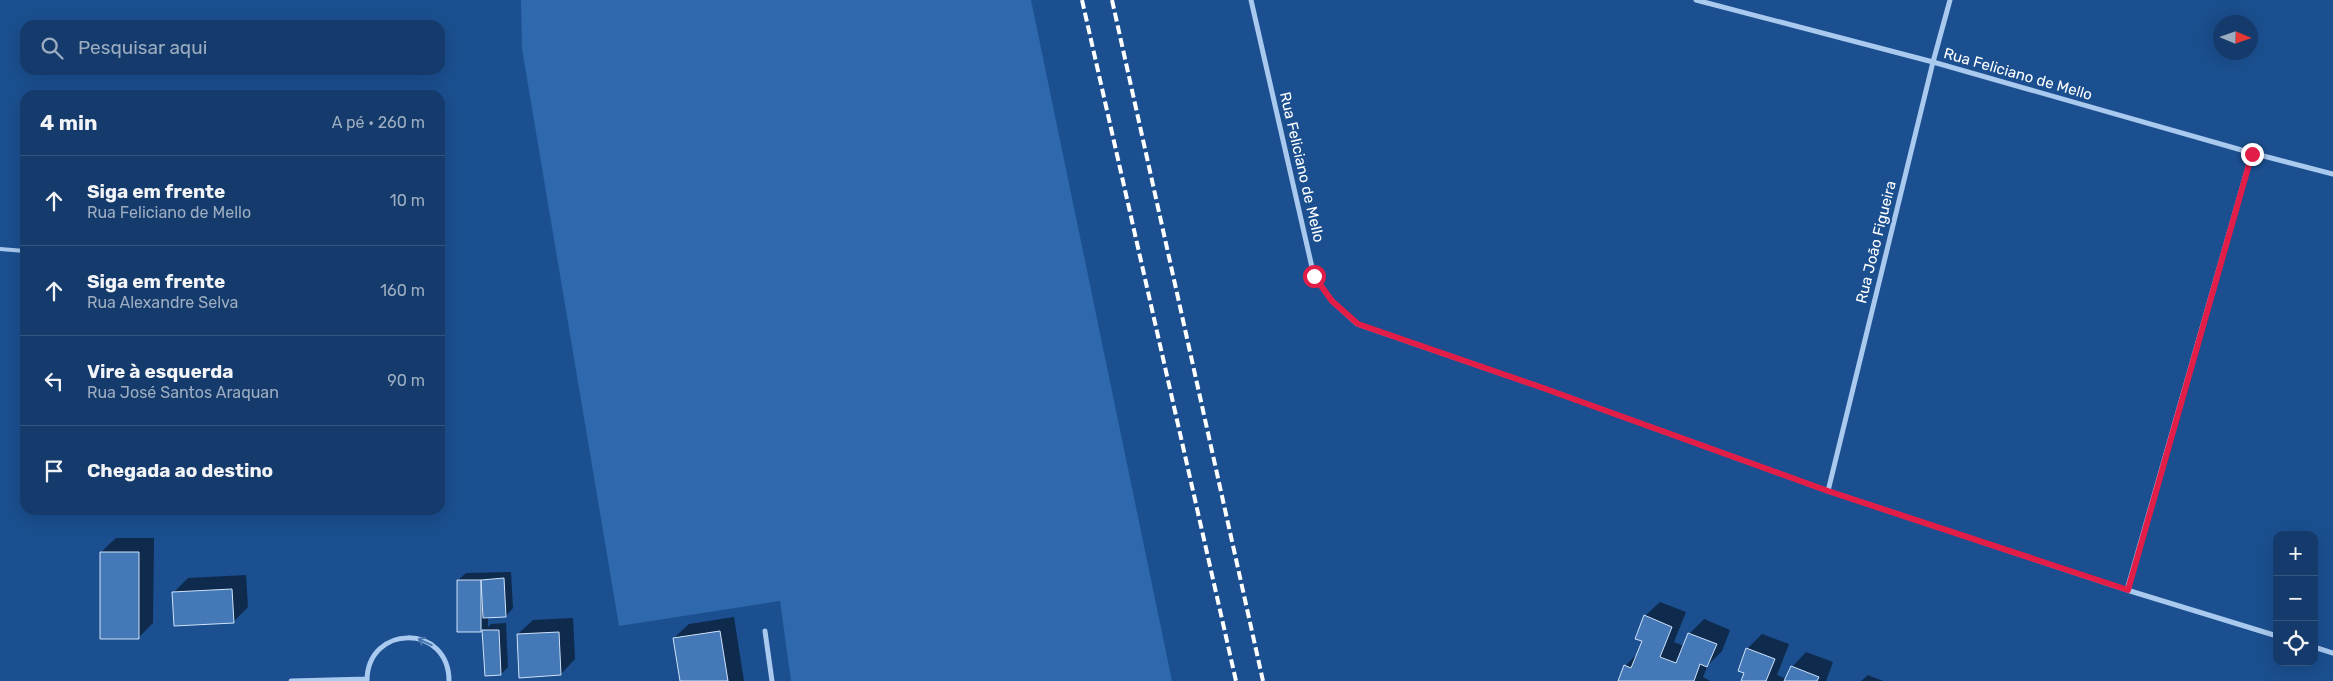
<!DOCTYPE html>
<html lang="pt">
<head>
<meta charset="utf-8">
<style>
	body { margin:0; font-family:Rubik,sans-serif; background:#214673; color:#f1f3f6 }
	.controls { position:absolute; right:15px; bottom:15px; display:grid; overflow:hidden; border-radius:10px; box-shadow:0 5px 20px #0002 }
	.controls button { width:45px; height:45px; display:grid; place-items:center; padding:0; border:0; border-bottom:1px solid #33557e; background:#143b6b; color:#f1f3f6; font:25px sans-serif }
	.compass { position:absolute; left:2213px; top:15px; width:45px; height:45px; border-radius:50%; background:#143b6b; box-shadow:0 5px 20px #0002; rotate:92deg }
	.stop { position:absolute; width:15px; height:15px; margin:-11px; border:4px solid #e11d48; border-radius:50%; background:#fff }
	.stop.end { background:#e11d48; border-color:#fff; box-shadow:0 1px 5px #0008 }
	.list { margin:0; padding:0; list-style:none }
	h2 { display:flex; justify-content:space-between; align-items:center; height:65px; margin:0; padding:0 20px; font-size:21px }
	h2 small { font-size:16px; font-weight:400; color:#9dadc1 }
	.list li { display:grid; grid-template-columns:32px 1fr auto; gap:15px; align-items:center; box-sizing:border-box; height:90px; padding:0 20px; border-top:1px solid #33557e }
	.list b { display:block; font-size:19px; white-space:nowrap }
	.list p { margin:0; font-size:16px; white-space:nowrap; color:#9dadc1 }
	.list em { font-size:16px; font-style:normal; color:#9dadc1 }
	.icon { flex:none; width:28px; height:28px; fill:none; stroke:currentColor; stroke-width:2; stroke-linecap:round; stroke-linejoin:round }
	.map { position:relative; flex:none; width:2333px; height:681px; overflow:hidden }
	.search { position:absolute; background:#143b6b; box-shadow:0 5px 20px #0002; left:20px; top:20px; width:425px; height:55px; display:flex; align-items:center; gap:12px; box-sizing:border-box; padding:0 18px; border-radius:15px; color:#9dadc1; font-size:19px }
	.panel { position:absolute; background:#143b6b; box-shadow:0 5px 20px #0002; left:20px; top:90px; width:425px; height:425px; border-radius:15px }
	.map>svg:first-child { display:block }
	.green { fill:#2e69ad }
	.shadow { fill:#0007 }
	.building { fill:#4478b7; stroke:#cfe3fa }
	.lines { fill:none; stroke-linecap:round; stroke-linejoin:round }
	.service { stroke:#a9c9ee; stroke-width:4 }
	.minor { stroke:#a9c9ee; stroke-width:5 }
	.rail { stroke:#fff; stroke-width:4; stroke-dasharray:9 4; stroke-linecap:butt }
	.oneway { stroke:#4674ac }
	.route { stroke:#e11d48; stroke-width:6 }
	.labels { text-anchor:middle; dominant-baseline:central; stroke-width:4; stroke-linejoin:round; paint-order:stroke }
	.street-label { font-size:15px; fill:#fff; stroke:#1b4f8f }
</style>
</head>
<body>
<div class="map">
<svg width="2333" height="681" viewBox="0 0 2333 681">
	<rect width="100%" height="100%" fill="#1b4f8f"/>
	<!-- green -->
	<path class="green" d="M521,0h510l141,681h-381l-11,-80 -161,25 -97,-577z"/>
	<!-- shadow -->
	<path class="shadow" d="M116,538h38l-1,85 -14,14 -38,-85z
		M511,572l2,36 -7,8 -18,1v10l3,-3 15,-1 2,44 -7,7 -15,1 -3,-47 -2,3 -23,-51 8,-7z
		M246,575l2,32 -15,15 -60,-29 15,-15z
		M1660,602l26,10 -12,30 10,4 5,-12 15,-15 26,11 -8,21 -14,14 -5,12 7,4h-91l6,-15 14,-14 5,-12 1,-24z
		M734,617l10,64h-63l-7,-43 15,-14z
		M573,618l2,41 -14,15 -43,-40 15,-14z
		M1762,634l27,10 -12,31 10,4 5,-12 14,-15 27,10 -7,19h-83l3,-8 -7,-3 9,-22z
		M1868,675l15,6h-22z"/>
	<!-- building -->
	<path class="building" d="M100,552h39v87h-39z
		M504,578l2,39 -23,1 -2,-38z
		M457,580h24v52h-24z
		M232,589l2,34 -60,3 -2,-34z
		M1644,615l28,12 -12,30 16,6 12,-30 29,11 -10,23 -7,-3 -6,17h-76l6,-16 7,3 11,-27 -7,-2z
		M482,630h17l2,45 -16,1z
		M720,631l8,50h-48l-7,-43z
		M559,632l2,43 -42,3 -2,-44z
		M1746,648l29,11 -9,22h-25l3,-8 -6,-2z
		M1791,666l28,11 -2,4h-33z"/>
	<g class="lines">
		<!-- service -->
		<path class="service" d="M0,249l25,2"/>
		<!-- minor -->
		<path class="minor" d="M1251,0l63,276 18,25 25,23 186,64 285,103 299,99 150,46
			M1696,0l237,62 319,91 81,21
			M1828,491l105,-429 17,-62
			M2127,590l125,-437
			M765,631l7,50
			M2314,647l19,6
			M291,681l76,-2
			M367,681c0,-57 82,-58 82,0"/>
		<!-- rail -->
		<path class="rail" d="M1082,0l154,681
			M1112,0l151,681"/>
	</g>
	<!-- one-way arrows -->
	<defs><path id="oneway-shaft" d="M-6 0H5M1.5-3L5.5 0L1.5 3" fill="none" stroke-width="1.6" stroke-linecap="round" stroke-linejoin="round" transform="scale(1.25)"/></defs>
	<use class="oneway" href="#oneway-shaft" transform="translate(425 642) rotate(-155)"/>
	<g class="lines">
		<!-- route -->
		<path class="route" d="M1314,276l18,25 26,23 185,64 285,103 300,99 124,-436"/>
	</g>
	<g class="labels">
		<!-- street labels -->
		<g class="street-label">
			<text transform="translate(2018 74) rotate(16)">Rua Feliciano de Mello</text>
			<text transform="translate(1302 167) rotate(77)">Rua Feliciano de Mello</text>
			<text transform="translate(1876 242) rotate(-76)">Rua João Figueira</text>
		</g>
	</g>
</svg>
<div class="controls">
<button>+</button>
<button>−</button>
<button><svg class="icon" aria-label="locate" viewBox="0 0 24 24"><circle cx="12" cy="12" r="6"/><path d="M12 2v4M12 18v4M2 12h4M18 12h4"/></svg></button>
</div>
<svg class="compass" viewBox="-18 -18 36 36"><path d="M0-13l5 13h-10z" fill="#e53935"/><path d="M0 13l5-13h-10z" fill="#9dadc1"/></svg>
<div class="stop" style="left:1314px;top:276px"></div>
<div class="stop end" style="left:2252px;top:154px"></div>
<div class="search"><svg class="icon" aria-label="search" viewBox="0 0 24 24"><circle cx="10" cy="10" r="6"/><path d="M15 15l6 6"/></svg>Pesquisar aqui</div>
<section class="panel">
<h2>4 min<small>A pé · 260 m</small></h2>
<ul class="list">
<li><svg class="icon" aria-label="ahead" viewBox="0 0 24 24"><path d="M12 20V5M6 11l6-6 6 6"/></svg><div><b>Siga em frente</b><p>Rua Feliciano de Mello</p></div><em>10 m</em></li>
<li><svg class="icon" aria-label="ahead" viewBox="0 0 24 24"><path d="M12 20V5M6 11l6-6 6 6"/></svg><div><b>Siga em frente</b><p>Rua Alexandre Selva</p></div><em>160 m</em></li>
<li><svg class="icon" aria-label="left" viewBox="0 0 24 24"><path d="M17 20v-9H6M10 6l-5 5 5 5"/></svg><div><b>Vire à esquerda</b><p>Rua José Santos Araquan</p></div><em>90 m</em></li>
<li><svg class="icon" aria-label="arrive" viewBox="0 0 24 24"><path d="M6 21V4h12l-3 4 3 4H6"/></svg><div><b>Chegada ao destino</b></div></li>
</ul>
</section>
</div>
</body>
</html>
